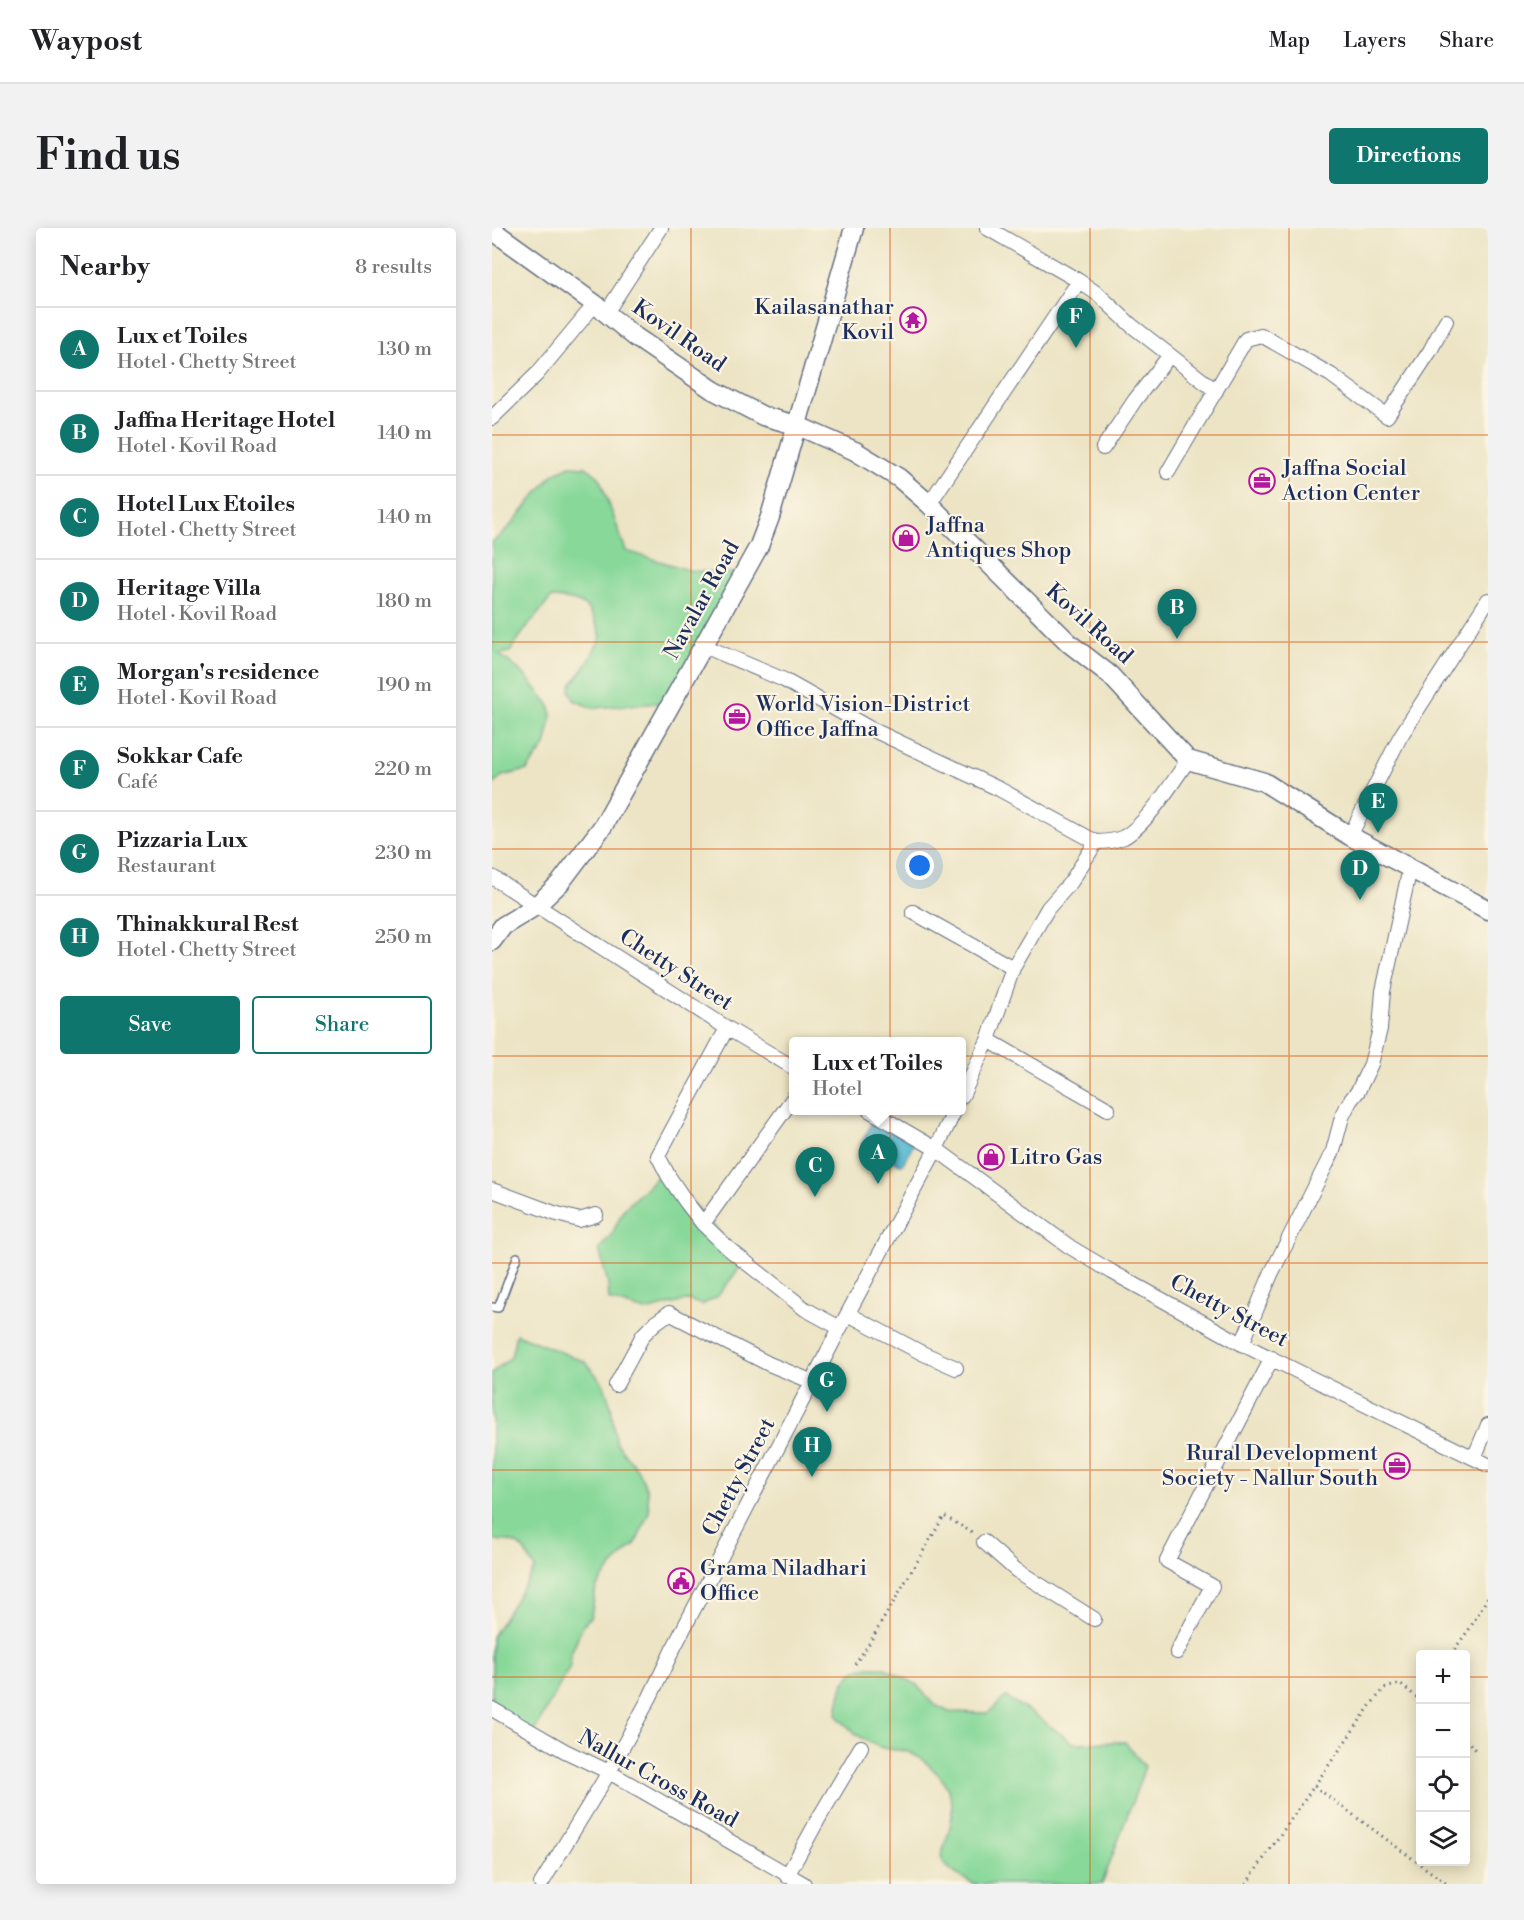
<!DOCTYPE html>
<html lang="en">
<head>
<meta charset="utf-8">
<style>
	body { margin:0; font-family:"Libre Bodoni",serif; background:#f2f2f2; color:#202124 }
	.controls { position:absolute; right:18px; bottom:18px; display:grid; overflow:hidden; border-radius:6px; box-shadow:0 3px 15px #0003 }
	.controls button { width:54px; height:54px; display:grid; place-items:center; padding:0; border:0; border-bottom:2px solid #e0e0e0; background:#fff; color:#202124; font:30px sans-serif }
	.you { position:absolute; left:428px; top:638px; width:21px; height:21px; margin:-15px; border:4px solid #fff; border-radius:50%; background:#1a73e8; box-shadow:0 0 0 9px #1a73e833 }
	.badge { display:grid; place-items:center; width:39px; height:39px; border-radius:50%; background:#0f766e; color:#fff; font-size:20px; font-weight:700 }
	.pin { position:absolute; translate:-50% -50px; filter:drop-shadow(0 2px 3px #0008) }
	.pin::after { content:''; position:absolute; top:32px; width:21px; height:18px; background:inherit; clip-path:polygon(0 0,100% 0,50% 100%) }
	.popup { position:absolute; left:297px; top:809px; width:177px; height:78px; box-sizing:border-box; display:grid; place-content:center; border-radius:6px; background:#fff; filter:drop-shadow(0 2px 4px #0005); font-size:20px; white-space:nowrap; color:#757577 }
	.popup b { font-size:22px; color:#202124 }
	.popup::after { content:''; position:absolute; left:50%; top:100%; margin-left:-12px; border:12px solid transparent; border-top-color:#fff }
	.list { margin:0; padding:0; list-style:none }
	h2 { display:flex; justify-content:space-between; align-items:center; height:78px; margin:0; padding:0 24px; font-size:26px }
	h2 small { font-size:20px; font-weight:400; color:#757577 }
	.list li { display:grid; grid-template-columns:39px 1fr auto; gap:18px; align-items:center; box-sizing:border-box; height:84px; padding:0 24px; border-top:2px solid #e0e0e0 }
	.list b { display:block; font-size:22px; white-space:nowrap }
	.list p { margin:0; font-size:20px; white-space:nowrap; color:#757577 }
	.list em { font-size:20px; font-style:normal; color:#757577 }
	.actions { display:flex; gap:12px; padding:18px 24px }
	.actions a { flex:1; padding:14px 0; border:2px solid #0f766e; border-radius:6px; text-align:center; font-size:21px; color:#0f766e }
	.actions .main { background:#0f766e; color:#fff }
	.icon { flex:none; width:33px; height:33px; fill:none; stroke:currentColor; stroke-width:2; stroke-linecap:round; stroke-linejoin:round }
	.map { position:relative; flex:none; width:996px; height:1656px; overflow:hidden; border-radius:6px }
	header { display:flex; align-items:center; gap:36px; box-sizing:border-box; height:84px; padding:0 30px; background:#fff; border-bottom:2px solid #e0e0e0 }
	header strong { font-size:28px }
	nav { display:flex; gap:33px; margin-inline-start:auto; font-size:21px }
	.intro { display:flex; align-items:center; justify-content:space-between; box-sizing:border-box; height:144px; padding:0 36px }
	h1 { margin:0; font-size:42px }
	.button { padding:15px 27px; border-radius:6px; background:#0f766e; color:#fff; font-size:21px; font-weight:700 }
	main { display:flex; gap:36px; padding:0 36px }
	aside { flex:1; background:#fff; border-radius:6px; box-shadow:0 3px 15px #0003 }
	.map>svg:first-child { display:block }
	.green { fill:#87d899; stroke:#51847c; stroke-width:1.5 }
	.water { fill:#54bad2; stroke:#387498; stroke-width:1.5 }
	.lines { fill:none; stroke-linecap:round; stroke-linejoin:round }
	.service-casing { stroke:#646e82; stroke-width:10 }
	.minor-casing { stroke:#646e82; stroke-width:16 }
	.tertiary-casing { stroke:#646e82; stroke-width:21 }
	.path { stroke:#646e82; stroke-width:3; stroke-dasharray:1.5 4.5; stroke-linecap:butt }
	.service { stroke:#fff; stroke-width:7 }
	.minor { stroke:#fff; stroke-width:14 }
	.tertiary { stroke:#fff; stroke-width:18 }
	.grid { fill:none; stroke:#de5710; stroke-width:1.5; stroke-opacity:0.55 }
	.labels { text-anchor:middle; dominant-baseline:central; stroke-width:4.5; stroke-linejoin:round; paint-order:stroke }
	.poi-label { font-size:22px; fill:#1b2f5e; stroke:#fcf5e5; text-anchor:start }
	.street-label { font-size:22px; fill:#1b2f5e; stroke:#fcf5e5 }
</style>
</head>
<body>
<header>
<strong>Waypost</strong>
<nav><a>Map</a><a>Layers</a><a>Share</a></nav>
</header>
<div class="intro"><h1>Find us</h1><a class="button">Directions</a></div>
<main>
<aside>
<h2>Nearby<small>8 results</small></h2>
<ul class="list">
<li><span class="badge">A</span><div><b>Lux et Toiles</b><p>Hotel · Chetty Street</p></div><em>130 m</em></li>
<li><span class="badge">B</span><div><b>Jaffna Heritage Hotel</b><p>Hotel · Kovil Road</p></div><em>140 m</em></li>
<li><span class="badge">C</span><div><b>Hotel Lux Etoiles</b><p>Hotel · Chetty Street</p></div><em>140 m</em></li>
<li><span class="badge">D</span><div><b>Heritage Villa</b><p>Hotel · Kovil Road</p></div><em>180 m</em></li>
<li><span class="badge">E</span><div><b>Morgan's residence</b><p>Hotel · Kovil Road</p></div><em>190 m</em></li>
<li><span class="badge">F</span><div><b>Sokkar Cafe</b><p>Café</p></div><em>220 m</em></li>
<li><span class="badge">G</span><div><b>Pizzaria Lux</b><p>Restaurant</p></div><em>230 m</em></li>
<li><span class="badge">H</span><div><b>Thinakkural Rest</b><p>Hotel · Chetty Street</p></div><em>250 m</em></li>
</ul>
<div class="actions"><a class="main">Save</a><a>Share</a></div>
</aside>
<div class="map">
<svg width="996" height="1656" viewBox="0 0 996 1656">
	<rect width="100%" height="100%" fill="#fcf5e5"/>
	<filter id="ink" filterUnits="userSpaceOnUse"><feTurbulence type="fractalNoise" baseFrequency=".0167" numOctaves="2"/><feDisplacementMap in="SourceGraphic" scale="12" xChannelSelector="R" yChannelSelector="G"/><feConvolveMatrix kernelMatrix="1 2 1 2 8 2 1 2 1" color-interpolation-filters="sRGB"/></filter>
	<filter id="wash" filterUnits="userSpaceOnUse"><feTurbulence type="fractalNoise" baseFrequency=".008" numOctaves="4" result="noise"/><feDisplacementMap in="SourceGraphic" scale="24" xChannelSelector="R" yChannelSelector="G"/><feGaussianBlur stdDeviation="1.35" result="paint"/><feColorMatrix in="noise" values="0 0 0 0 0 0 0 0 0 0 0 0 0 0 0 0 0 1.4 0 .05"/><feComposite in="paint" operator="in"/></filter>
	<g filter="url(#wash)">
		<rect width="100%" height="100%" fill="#ece4c4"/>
		<!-- green -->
		<path class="green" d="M78,238l16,1 13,10 27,74 66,20 52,3 -71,128 -81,6 -18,-8 -4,-9 1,-6 15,-19 15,-29c-10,-32 -17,-38 -50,-39 -14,18 -30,34 -41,54l-11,2 24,19 26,31 3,11 -7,31 -18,24 -25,6 -10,10v-244c25,-18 39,-45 61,-67 5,-4 11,-6 17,-9z
			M173,941l4,8 76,84 -28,36 -15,8 -13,-5 -44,11 -36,-11 -1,-16 -9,-35 13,-15 11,-24z
			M24,1106l70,28 18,23 7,22 5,36 21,26 10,20 2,23 -13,31 -25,24 -15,21 -5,28 -8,9 -12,28 -1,13 -36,66 -42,-23v-72l43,-69c-9,-12 -11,-25 -28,-27 -6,-1 -10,0 -15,-2v-166l19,-16z
			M391,1439l33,17 17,20 16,8 39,1 18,-16 32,20 35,26 52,-1 20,25 -43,117h-127c-13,-7 -28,-12 -34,-27 11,-35 22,-60 -9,-89 -8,-7 -16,-14 -27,-17 -6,-1 -12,-1 -18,-2 -20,-4 -37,-19 -50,-33 2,-17 5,-44 26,-48 7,-2 14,-1 20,-1z"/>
		<!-- water -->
		<path class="water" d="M381,893l41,22 -12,22 -41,-21z"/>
	</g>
	<g filter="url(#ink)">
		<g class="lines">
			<!-- service casing -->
			<g class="service-casing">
				<path id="service" d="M0,1079l6,1 19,-51"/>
			</g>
			<!-- minor casing -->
			<g class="minor-casing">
				<path id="minor" d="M495,0l92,53 20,14 32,30 85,66
					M114,85l55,-85
					M0,190l45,-44 58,-70
					M611,220l32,-48 35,-45
					M676,244l78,-133 15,-4 70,40 56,41 43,-65 16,-30
					M437,276l150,-223
					M212,418l80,34 85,48 130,61 97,53
					M858,608l50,-99 88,-137
					M0,649l235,151 67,40
					M421,684l100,56
					M235,800l-69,128 11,21 17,25 17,22 26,25 76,60 35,19
					M496,812l120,69
					M470,868l26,-56 25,-72 35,-60 23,-26 25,-40c9,0 19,-1 28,-5 23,-13 49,-55 64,-77
					M377,882l67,39 134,98 42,25 130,72 246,121
					M0,962l62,23 25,7 17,-5
					M211,996l91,-127
					M356,1086l74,39 34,15
					M750,1116l29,-70 62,-123 9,-34 8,-16 8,-10 13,-27 9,-35 3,-38 27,-123
					M124,1157l27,-50 12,-12 14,-10 100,51 44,18
					M982,1230l14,-33
					M492,1314l32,28 78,49
					M685,1424l35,-66 -45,-25 105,-203
					M0,1481l73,42 44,21 195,112
					M295,1648l33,-60 41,-69
					M49,1656l68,-112 41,-75 22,-46 168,-323 96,-179 19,-39"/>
			</g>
			<!-- tertiary casing -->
			<g class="tertiary-casing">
				<path id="tertiary" d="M0,2l103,74 39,32 79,54 50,26 33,9 59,26 44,27 30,26 141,140 40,31 78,85 76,22 86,54 138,74
					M0,713l11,-15 34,-21 23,-22 43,-57 156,-280 11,-29 84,-289"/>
			</g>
			<!-- path -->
			<path class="path" d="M959,1426l19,-26 18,-31
				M363,1436l12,-17 77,-131 29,17
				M974,1511l9,11
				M822,1558l133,98
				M754,1656l126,-181 13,-15 15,-4 19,15"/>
			<!-- service -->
			<use href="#service" class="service"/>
			<!-- minor -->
			<use href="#minor" class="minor"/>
			<!-- tertiary -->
			<use href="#tertiary" class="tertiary"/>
		</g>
	</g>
	<!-- grid -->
	<path class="grid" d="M199,0v1656M398,0v1656M598,0v1656M797,0v1656M0,207h996M0,414h996M0,621h996M0,828h996M0,1035h996M0,1242h996M0,1449h928M974,1449h22"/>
	<!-- icons -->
	<defs>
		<g id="temple-ring" transform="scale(1.35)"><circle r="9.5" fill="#fcf5e5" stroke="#b5179e" stroke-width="1.5"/><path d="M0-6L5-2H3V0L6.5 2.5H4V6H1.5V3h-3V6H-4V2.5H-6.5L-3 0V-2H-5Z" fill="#b5179e"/></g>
		<g id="office-ring" transform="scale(1.35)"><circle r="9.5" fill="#fcf5e5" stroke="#b5179e" stroke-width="1.5"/><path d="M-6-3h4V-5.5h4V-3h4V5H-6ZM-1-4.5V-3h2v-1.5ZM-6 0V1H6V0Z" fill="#b5179e"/></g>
		<g id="shop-ring" transform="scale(1.35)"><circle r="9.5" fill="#fcf5e5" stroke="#b5179e" stroke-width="1.5"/><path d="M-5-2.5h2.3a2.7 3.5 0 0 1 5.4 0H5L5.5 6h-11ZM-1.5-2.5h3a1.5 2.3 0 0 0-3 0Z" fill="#b5179e"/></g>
		<g id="civic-ring" transform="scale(1.35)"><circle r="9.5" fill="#fcf5e5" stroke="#b5179e" stroke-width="1.5"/><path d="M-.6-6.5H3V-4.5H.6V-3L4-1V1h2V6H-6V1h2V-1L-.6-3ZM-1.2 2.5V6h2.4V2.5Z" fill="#b5179e"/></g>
	</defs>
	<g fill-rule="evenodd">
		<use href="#temple-ring" x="421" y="92"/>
		<use href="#office-ring" x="770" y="253"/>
		<use href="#shop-ring" x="414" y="310"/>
		<use href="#office-ring" x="245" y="489"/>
		<use href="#shop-ring" x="499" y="929"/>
		<use href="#office-ring" x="905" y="1238"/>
		<use href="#civic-ring" x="189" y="1353"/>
	</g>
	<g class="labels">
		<!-- poi labels -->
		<g class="poi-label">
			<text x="402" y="79" text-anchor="end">Kailasanathar<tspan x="402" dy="25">Kovil</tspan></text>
			<text x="790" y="240">Jaffna Social<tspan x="790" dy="25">Action Center</tspan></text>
			<text x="434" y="297">Jaffna<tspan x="434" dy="25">Antiques Shop</tspan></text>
			<text x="264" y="476">World Vision-District<tspan x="264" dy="25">Office Jaffna</tspan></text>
			<text x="518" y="929">Litro Gas</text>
			<text x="886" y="1225" text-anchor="end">Rural Development<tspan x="886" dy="25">Society - Nallur South</tspan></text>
			<text x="208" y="1340">Grama Niladhari<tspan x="208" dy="25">Office</tspan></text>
		</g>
		<!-- street labels -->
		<g class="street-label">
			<text transform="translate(187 108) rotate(35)">Kovil Road</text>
			<text transform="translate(210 372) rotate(-61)">Navalar Road</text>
			<text transform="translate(597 396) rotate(42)">Kovil Road</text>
			<text transform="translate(184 742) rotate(33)">Chetty Street</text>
			<text transform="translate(737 1083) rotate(28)">Chetty Street</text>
			<text transform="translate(247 1249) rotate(-62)">Chetty Street</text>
			<text transform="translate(166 1551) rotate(29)">Nallur Cross Road</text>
		</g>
	</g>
</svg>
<div class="controls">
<button>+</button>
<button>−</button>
<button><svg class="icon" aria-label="locate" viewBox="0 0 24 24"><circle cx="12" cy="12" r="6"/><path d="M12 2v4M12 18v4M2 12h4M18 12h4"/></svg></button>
<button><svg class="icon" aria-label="layers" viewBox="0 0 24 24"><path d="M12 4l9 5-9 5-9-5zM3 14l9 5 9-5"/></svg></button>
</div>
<div class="you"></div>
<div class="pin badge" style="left:386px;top:956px">A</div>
<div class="popup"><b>Lux et Toiles</b>Hotel</div>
<div class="pin badge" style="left:685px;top:411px">B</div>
<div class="pin badge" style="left:323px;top:969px">C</div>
<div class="pin badge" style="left:868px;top:672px">D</div>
<div class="pin badge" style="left:886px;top:605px">E</div>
<div class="pin badge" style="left:584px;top:120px">F</div>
<div class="pin badge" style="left:335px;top:1184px">G</div>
<div class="pin badge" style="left:320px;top:1249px">H</div>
</div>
</main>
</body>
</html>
